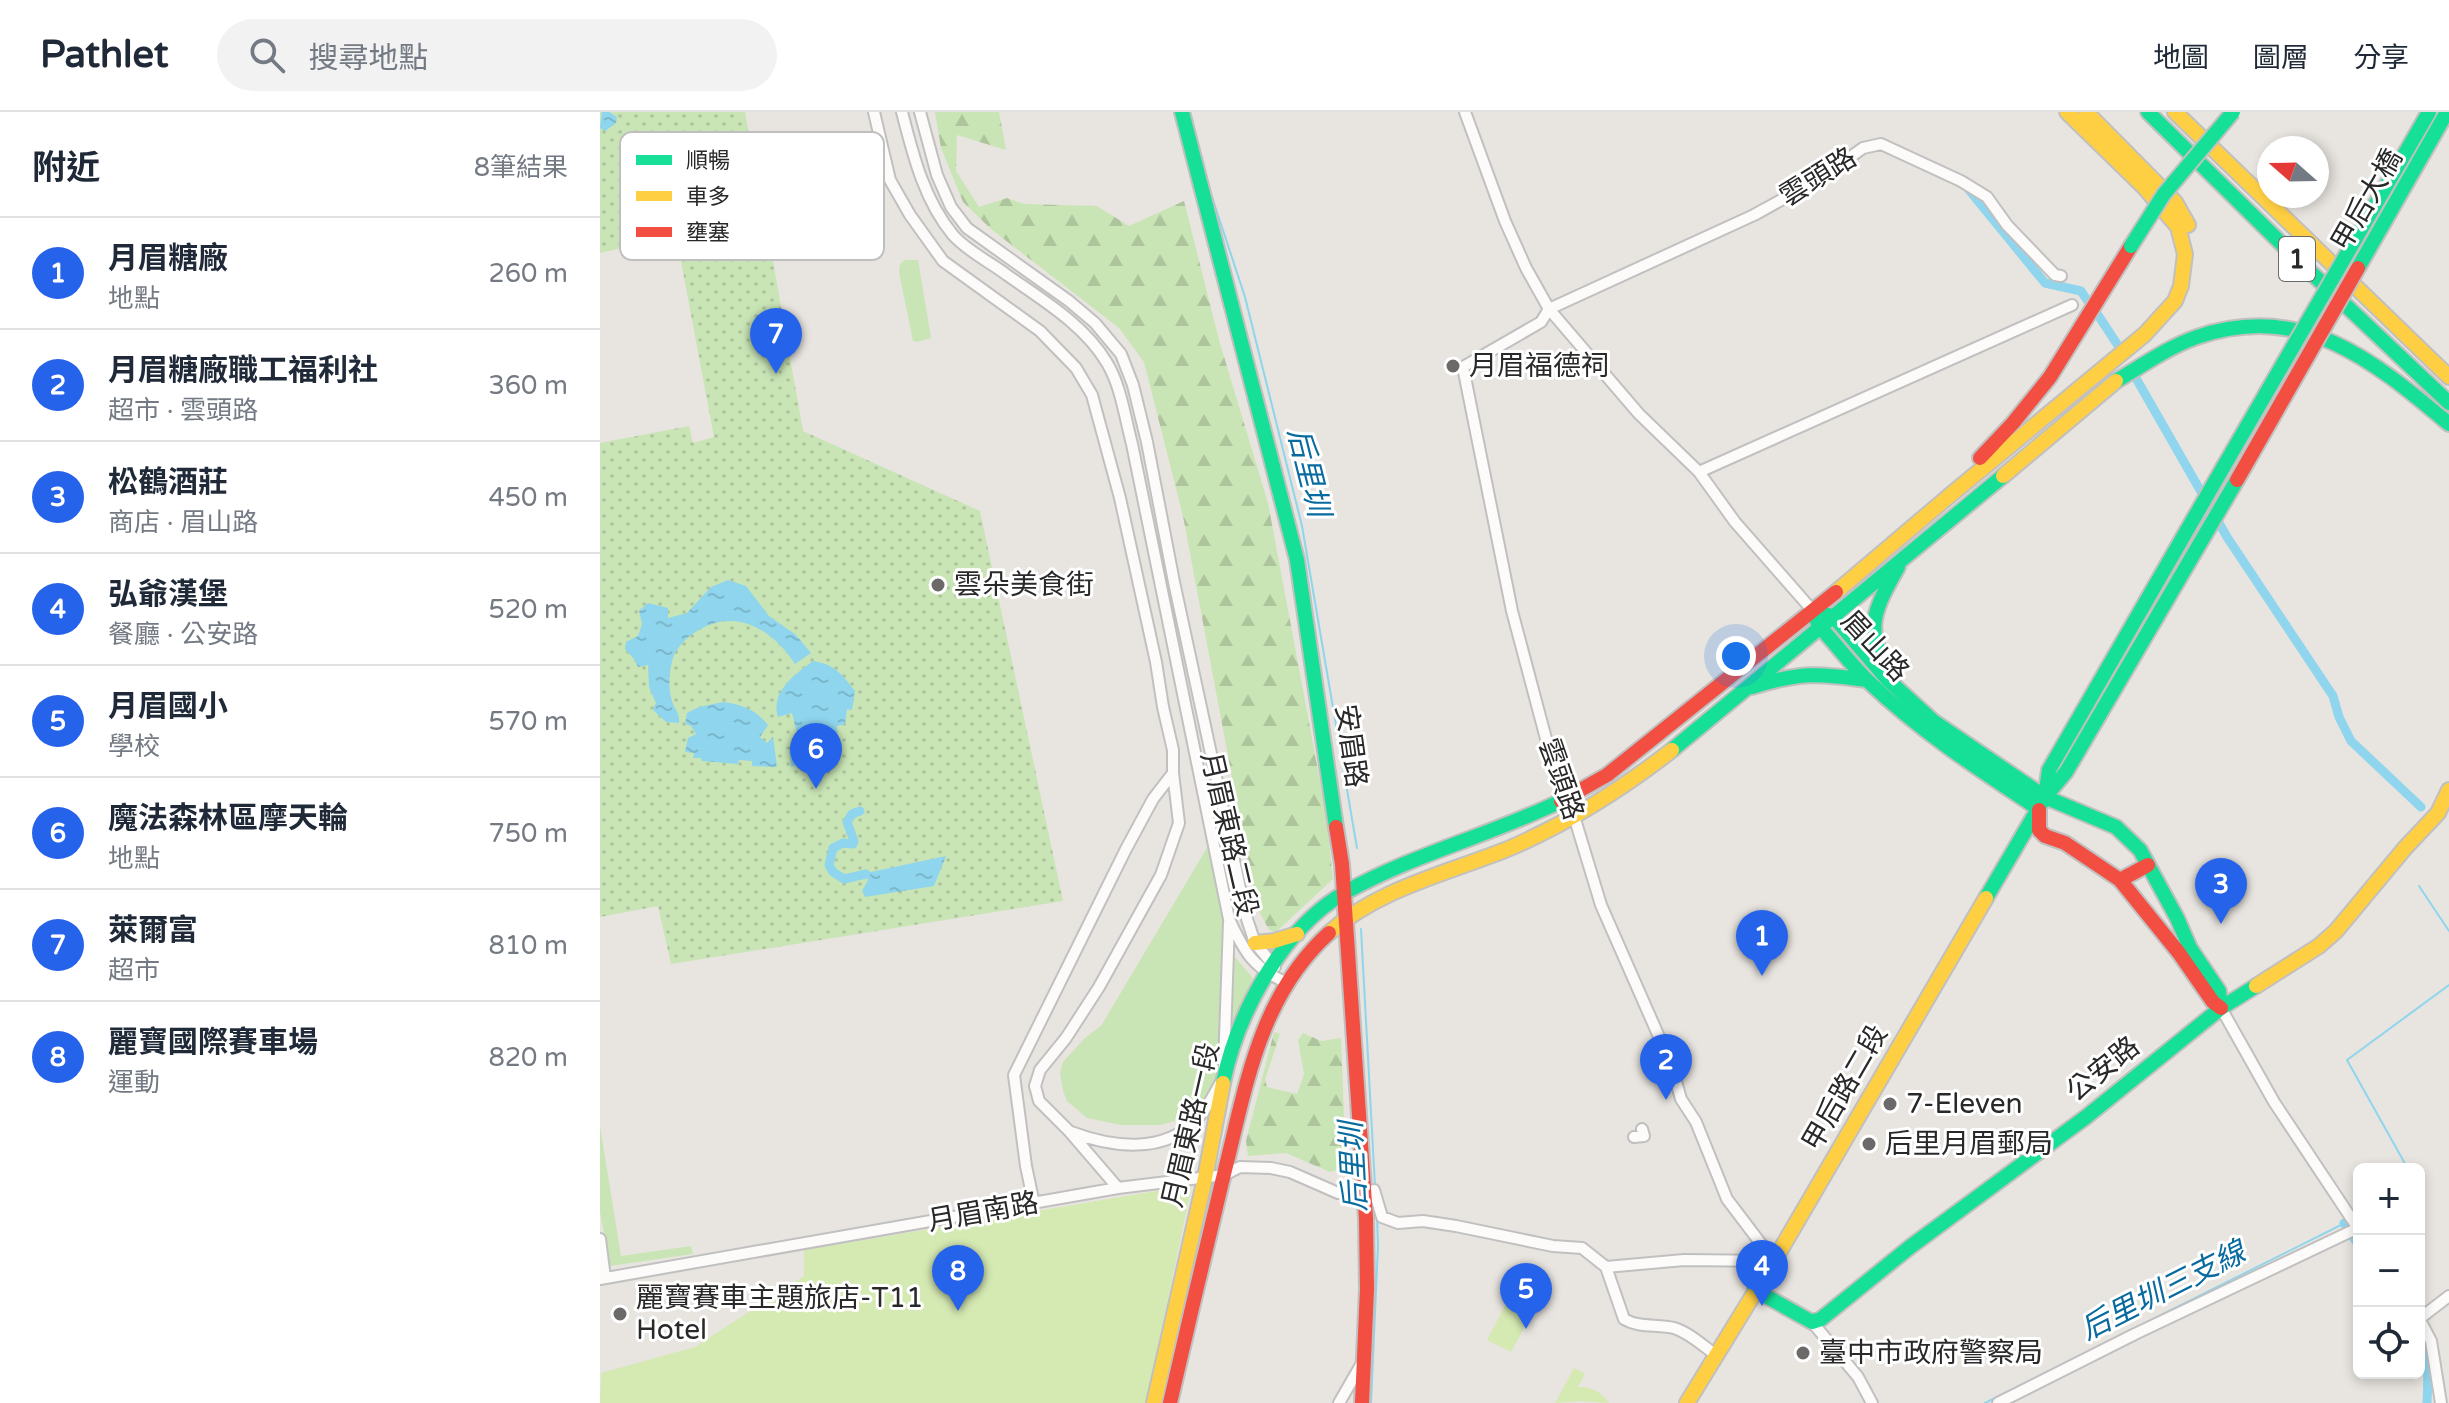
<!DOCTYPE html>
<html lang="zh-TW">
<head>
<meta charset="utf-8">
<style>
	body { margin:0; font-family:"Varela Round","Noto Sans TC",sans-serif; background:#f2f2f3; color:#1f2937 }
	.controls { position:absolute; right:24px; bottom:24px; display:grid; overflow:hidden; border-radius:12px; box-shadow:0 4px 12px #0003 }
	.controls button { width:72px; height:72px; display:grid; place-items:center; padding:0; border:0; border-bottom:2px solid #e0e1e3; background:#fff; color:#1f2937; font:40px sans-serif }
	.compass { position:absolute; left:1657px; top:24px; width:72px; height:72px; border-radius:50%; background:#fff; box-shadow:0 4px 12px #0003; rotate:290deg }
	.you { position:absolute; left:1136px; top:544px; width:28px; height:28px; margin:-20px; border:6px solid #fff; border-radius:50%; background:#1a73e8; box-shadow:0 0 0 12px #1a73e833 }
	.badge { display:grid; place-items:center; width:52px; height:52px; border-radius:50%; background:#2563eb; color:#fff; font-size:26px; font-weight:700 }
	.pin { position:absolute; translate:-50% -66px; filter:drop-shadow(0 2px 4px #0008) }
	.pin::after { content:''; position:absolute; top:42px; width:28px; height:24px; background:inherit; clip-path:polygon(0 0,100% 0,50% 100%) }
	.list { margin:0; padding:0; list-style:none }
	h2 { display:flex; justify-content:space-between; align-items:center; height:104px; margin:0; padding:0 32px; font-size:34px }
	h2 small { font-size:26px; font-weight:400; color:#747a83 }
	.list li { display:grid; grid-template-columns:52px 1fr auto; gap:24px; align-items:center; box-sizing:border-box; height:112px; padding:0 32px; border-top:2px solid #e0e1e3 }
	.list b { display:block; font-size:30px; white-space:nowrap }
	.list p { margin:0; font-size:26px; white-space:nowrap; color:#747a83 }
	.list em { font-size:26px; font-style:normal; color:#747a83 }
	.icon { flex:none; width:44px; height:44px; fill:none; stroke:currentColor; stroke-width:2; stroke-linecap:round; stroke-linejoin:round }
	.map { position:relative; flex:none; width:1849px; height:1291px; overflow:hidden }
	header { display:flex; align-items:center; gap:48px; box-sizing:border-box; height:112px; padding:0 40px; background:#fff; border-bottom:2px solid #e0e1e3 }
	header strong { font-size:38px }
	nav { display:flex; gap:44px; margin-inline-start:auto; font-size:28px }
	.search { width:560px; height:72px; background:#f2f2f3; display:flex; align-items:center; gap:20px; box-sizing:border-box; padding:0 28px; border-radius:44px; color:#747a83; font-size:30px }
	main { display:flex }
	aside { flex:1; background:#fff }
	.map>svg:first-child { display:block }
	.grass { fill:#c9e5b6 }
	.forest { fill:url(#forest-firs) }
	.park { fill:url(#park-dots) }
	.pitch { fill:#d5e9b3 }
	.water { fill:url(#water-ripples) }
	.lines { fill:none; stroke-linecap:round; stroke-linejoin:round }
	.stream { stroke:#8fd5ed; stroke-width:2 }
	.canal { stroke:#8fd5ed; stroke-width:9 }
	.street-casing { stroke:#c1c0c1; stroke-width:14 }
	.fast-casing { stroke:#c1c0c1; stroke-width:18 }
	.slow-casing { stroke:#c1c0c1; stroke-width:18 }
	.jam-casing { stroke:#c1c0c1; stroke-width:18 }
	.street { stroke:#fcfbfa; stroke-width:10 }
	.fast { stroke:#16e098; stroke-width:14 }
	.slow { stroke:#ffcf43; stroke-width:14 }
	.jam { stroke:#f24e42; stroke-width:14 }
	.fast-bridge-casing { stroke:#c1c0c1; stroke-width:18; stroke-linecap:butt }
	.jam-bridge-casing { stroke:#c1c0c1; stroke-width:18; stroke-linecap:butt }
	.fast-bridge { stroke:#16e098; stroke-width:14 }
	.jam-bridge { stroke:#f24e42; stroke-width:14 }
	.poi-dot { fill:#6c6a69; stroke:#fff; stroke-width:3 }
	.labels { text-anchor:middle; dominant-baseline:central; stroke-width:6; stroke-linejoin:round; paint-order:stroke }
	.shield { fill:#fff; stroke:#696969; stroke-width:2 }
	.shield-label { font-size:26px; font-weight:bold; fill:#292929 }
	.street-label { font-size:28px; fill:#292929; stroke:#fff }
	.poi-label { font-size:28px; fill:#292929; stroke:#fff; text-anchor:start }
	.water-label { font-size:30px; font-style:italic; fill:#086b9f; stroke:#fff }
	.key { fill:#fff; stroke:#bfbfbf; stroke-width:2 }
	.key-label { font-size:22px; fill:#292929 }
</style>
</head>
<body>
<header>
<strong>Pathlet</strong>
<div class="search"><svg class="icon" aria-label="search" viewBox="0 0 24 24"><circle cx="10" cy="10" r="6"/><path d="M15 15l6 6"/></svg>搜尋地點</div>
<nav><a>地圖</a><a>圖層</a><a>分享</a></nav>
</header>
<main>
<aside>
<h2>附近<small>8筆結果</small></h2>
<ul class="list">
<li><span class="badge">1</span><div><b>月眉糖廠</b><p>地點</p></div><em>260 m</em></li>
<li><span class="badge">2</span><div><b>月眉糖廠職工福利社</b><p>超市 · 雲頭路</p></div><em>360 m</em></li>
<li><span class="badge">3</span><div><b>松鶴酒莊</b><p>商店 · 眉山路</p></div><em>450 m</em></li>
<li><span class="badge">4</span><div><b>弘爺漢堡</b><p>餐廳 · 公安路</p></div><em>520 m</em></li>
<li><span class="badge">5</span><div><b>月眉國小</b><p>學校</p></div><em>570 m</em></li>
<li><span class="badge">6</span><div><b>魔法森林區摩天輪</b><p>地點</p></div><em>750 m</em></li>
<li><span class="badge">7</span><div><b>萊爾富</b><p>超市</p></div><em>810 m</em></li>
<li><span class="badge">8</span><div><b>麗寶國際賽車場</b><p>運動</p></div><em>820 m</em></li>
</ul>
</aside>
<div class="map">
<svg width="1849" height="1291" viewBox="0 0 1849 1291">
	<defs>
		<pattern id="forest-firs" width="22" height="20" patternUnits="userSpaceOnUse" patternTransform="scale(2)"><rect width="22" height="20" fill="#c9e5b6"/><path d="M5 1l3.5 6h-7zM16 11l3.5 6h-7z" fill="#adc49c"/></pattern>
		<pattern id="park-dots" width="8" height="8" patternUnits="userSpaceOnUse" patternTransform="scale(2)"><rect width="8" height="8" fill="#c9e5b6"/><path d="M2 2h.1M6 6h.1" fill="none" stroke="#adc49c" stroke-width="1.8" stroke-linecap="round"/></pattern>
		<pattern id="water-ripples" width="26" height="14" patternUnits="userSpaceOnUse" patternTransform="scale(2)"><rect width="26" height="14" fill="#8fd5ed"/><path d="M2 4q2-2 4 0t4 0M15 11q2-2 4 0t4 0" fill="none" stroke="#7bb7cb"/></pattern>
	</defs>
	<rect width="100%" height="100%" fill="#e8e4df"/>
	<!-- grass -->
	<path class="grass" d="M305,148h13l13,78 -14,4 -4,-1 -14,-69 1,-8z
		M611,729l14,77 -5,153 -17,29 -28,21 -14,4h-40l-34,-7 -20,-17 -4,-10 -3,-18 3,-11 22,-24 16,-12z
		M634,844l19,22 -21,51z
		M0,1014l21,130 70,-10 2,8 -83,12 -10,-54z"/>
	<!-- forest -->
	<path class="forest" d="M335,0h64l7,38 -49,-15 -1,36 23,36 28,-9 17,6 73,2 32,20 55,-25 35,139 49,163 58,310 7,66 -57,53 -7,-2 -13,-25 -73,-389 -39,-154 -25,-34 -128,-99 -28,-27 -22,-54z
		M674,920l6,2 -15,46 2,7 30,7 7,-20 -6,-34 5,-7 18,8 20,-3 5,129 -16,5 -44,-19 -38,3 -2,-15z"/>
	<!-- park -->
	<path class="park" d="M0,0h145l15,81 -8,15 -87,14 -8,18 -57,13z
		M165,104l38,215 177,80 83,390 -392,63 -13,-58 -58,11v-474l89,-17 4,17 21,-6 -37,-197 3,-7z"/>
	<!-- pitch -->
	<path class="pitch" d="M592,1073l-46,218h-546l1,-30 94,-26 109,-71v-26z
		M906,1192l24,13 -19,35 -24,-12z
		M974,1256l11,6 -7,13c13,0 23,4 31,16l-29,-2 -25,2z"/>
	<!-- water -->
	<path class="water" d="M2,0h7l8,5 -1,6 -11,8 -5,-3z
		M128,468l18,6 23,30 27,19 15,18 -16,11c-23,-35 -59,-57 -98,-33 -9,5 -21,17 -24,27 -4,12 -5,31 -1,43 3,10 8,11 7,22l-13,-1 -13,-12 3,-7 -7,-16 -1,-22 -10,2 -4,-8 -9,-10 1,-7 12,-6 4,-12 -3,-13 9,-8 20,5v10l19,-5 24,-26z
		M213,549c21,3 29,13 42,30l-3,19 -5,-1 -2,15 -8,2v18l-10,19 -14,-4 -22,8 -2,-20 11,-3 -8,-31 -14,4c-8,-25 17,-43 35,-56z
		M123,590c20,3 32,7 45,23l-8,12 7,6 6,-6 4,30 -25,-1v-5l-13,-1 -1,4 -36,-3 -1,-3h-8l1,-5 -9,-1 3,-14 8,-4 -5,-8 -6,-2 2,-11 12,-6z
		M346,744l-12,30 -69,11 -3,-6 6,-11 -2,-7z"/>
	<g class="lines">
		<!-- stream -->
		<path class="stream" d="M590,0l21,82 34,103 57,229 55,322
			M1819,774l30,45
			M761,817l14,257
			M1808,1057l-61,-109 102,-75
			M771,1291l7,-157 -1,-30
			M1385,1291l362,-181"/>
		<!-- canal -->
		<path class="canal" d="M1369,78l76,93 36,8 6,9
			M1498,203l19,29
			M1537,268l90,157 106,159 6,21 12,24 70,66
			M260,699l-8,3 -5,8 7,19 -1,3 -10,-1 -10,5 -4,17 4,7 11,7 22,-5
			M1744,1111l15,23
			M1819,1223c11,20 9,46 8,68"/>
		<!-- street casing -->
		<g class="street-casing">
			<path id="street" d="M274,0l16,68 20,35 33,46 97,70 36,37 16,27 28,103 36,164 7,45 10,43v23l6,50 -18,52 -62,112 -33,51 -26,32 -5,16 4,15 30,30 49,57
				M302,0c11,43 22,88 51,123 14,16 37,27 54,40 34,24 78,50 100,88 14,23 18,55 25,81l97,475c15,32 23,48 56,63
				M320,0l17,63 14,32 16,21 102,73 26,22 26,31 12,31 14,57 27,140 72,334 9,27 20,24
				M865,0l40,109 21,47 23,41 90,105 60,58 36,50 78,89
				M1099,360l373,-167
				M1621,896l53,94 85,128
				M624,954l5,-144
				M471,1020c40,15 93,23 126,-13 10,-10 17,-25 24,-37
				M1034,1025l10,-1 -2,-7
				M774,1078l8,27 16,6 25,-2 33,5 97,20 29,2 24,19 18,52c15,9 33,5 50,9 16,5 29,18 42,27
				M434,1092l-8,-38 -12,-91 112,-226 27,-50 20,-26
				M0,1127l5,39
				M1174,1149l-47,-62 -31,-77 -15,-23 -10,-35 -70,-159 -27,-89 -25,-66 -37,-139 -49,-244 78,-45 8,-13 205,-94 67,-37 42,-30 18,-4 80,37 26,16 20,28 48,50 6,1
				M1006,1155l78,-7 90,1
				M0,1167l518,-91 106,-13 16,-8 31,1 19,4 48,21 25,-4
				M1819,1206l12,23 10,62
				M1819,1207l30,-23
				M1212,1210l46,55 14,26
				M739,1291l23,-40
				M1398,1291l137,-69 223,-106"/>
		</g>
		<!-- fast casing -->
		<g class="fast-casing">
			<path id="fast" d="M582,0l115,448 39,267
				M1548,0l153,151 148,140
				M1516,269c26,-15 52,-34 81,-44 105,-36 176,23 252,87
				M1227,503l6,1 54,63 46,42 112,76 71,30 24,23 37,68 13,30 29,43 2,17
				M1216,507l3,7c17,18 32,39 50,56 51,49 111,88 170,127
				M1291,559c-30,-39 -15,-65 7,-104
				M1152,575c48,-15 66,-14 115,-7
				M1072,638l331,-274
				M1445,685l4,-27 175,-304
				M1386,786l59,-101 21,-25 171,-292
				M623,971c14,-69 60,-156 123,-191 68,-38 145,-57 215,-91
				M1155,1178l57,32 9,-3 89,-72 176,-130 135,-109 35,-22"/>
		</g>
		<!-- slow casing -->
		<g class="slow-casing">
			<path id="slow" d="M1486,0l89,90 13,23
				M1575,0l274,265
				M1403,364l113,-95
				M1348,385l197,-163 30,-33 6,-15 4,-32 -7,-27 -34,-40 -77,-75
				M1236,480l112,-95
				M729,821c50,-45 120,-60 181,-85 58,-25 112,-59 162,-98
				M655,831l19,-2 23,-7
				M1656,874l63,-40 17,-15 69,-83 33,-35 11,-23
				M554,1291l51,-225 18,-95
				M1087,1291l87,-142 212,-363"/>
		</g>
		<!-- jam casing -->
		<g class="jam-casing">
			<path id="jam" d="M1380,346l33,-35 37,-46 81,-131
				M961,689l46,-26 229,-183
				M1439,698v20l6,6 20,7 55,37 59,73 34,49 8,6
				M736,715l6,37 24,354 1,71 -5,114
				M1520,768l28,-15
				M570,1291c17,-74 34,-147 52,-221 23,-89 35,-184 107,-249"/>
		</g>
		<!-- street -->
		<use href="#street" class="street"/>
		<!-- fast -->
		<use href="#fast" class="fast"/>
		<!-- slow -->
		<use href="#slow" class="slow"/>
		<!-- jam -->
		<use href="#jam" class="jam"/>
		<!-- fast-bridge casing -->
		<g class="fast-bridge-casing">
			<path id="fast-bridge" d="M1531,134l33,-52 69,-82
				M1758,156l89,-156
				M1624,354l205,-354"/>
		</g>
		<!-- jam-bridge casing -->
		<g class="jam-bridge-casing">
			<path id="jam-bridge" d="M1637,368l121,-212"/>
		</g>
		<!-- fast-bridge -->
		<use href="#fast-bridge" class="fast-bridge"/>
		<!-- jam-bridge -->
		<use href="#jam-bridge" class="jam-bridge"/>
	</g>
	<!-- markers -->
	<g class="poi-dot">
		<circle cx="853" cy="254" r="8"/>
		<circle cx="338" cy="473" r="8"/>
		<circle cx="1290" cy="992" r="8"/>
		<circle cx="1269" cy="1032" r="8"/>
		<circle cx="20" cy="1202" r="8"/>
		<circle cx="1203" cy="1241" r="8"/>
	</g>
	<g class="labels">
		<!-- shield labels -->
		<rect class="shield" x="1679" y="125" width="36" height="44" rx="6"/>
		<g class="shield-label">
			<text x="1697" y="147">1</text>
		</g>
		<!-- street labels -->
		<g class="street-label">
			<text transform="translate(1218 65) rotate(-32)">雲頭路</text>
			<text transform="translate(1767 88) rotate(-60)">甲后大橋</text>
			<text transform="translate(1275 534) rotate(47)">眉山路</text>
			<text transform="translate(751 634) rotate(82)">安眉路</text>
			<text transform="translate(961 667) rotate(71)">雲頭路</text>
			<text transform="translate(629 722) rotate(77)">月眉東路二段</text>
			<text transform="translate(1503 957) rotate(-39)">公安路</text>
			<text transform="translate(1245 976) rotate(-60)">甲后路二段</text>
			<text transform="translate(591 1013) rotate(-77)">月眉東路一段</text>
			<text transform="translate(383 1100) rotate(-10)">月眉南路</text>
		</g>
		<!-- poi labels -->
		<g class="poi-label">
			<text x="869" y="254">月眉福德祠</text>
			<text x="354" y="473">雲朵美食街</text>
			<text x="1306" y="992">7-Eleven</text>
			<text x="1285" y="1032">后里月眉郵局</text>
			<text x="36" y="1186">麗寶賽車主題旅店-T11<tspan x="36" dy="32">Hotel</tspan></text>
			<text x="1219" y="1241">臺中市政府警察局</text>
		</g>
		<!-- water labels -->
		<g class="water-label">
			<text transform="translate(708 360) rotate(76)">后里圳</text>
			<text transform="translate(754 1055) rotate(-93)">后里圳</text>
			<text transform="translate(1563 1179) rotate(-27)">后里圳三支線</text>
		</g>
	</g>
	<!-- legend -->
	<rect x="20" y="20" width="264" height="128" rx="12" class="key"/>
	<rect x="36" y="43" width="36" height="10" fill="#16e098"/>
	<rect x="36" y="79" width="36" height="10" fill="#ffcf43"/>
	<rect x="36" y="115" width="36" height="10" fill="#f24e42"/>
	<g class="key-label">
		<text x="86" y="56">順暢</text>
		<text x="86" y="92">車多</text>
		<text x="86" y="128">壅塞</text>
	</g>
</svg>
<div class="controls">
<button>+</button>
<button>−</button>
<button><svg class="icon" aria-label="locate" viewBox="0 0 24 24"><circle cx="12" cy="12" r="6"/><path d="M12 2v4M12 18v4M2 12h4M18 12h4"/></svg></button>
</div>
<svg class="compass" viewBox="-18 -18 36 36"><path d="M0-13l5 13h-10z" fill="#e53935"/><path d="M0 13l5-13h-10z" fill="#747a83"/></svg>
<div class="you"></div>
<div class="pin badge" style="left:1162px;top:864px">1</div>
<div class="pin badge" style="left:1066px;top:988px">2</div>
<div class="pin badge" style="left:1621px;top:812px">3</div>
<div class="pin badge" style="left:1162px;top:1194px">4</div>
<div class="pin badge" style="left:926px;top:1217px">5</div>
<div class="pin badge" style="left:216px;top:677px">6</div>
<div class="pin badge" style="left:176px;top:262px">7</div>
<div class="pin badge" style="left:358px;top:1199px">8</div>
</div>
</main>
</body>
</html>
